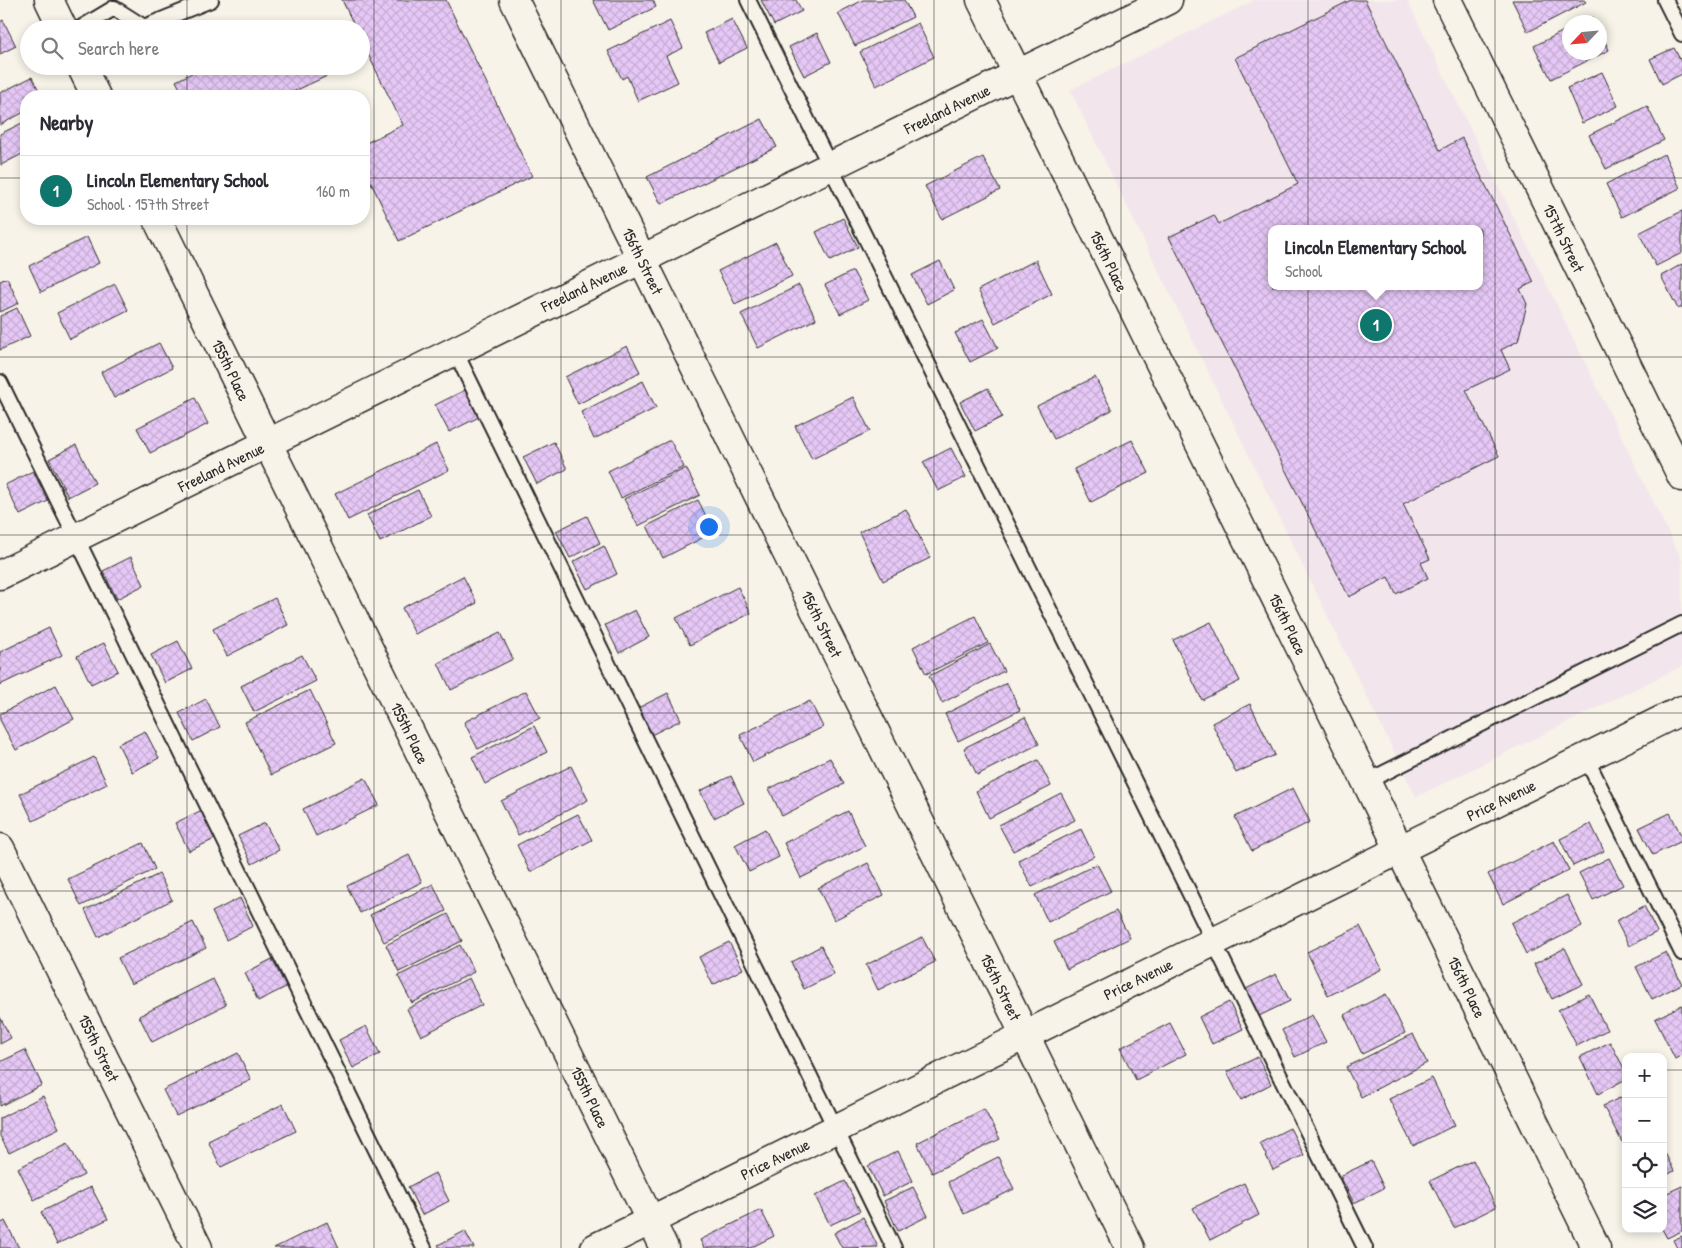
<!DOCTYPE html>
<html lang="en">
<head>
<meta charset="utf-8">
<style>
	body { margin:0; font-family:"Patrick Hand",sans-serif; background:#f2f2f3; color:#2b2b33 }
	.controls { position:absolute; right:15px; bottom:15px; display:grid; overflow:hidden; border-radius:10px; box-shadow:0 2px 8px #0003 }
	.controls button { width:45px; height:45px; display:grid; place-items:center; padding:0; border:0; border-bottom:1px solid #e1e1e2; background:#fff; color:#2b2b33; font:25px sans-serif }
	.compass { position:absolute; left:1562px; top:15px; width:45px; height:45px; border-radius:50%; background:#fff; box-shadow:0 2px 8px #0003; rotate:244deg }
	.you { position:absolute; left:708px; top:526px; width:18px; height:18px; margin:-12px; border:4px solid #fff; border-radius:50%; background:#1a73e8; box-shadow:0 0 0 8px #1a73e833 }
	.badge { display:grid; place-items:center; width:32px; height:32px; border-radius:50%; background:#0f766e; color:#fff; font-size:16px; font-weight:700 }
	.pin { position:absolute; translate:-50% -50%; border:2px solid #fff; box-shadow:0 1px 5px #0006 }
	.popup { position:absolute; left:1268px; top:225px; width:215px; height:65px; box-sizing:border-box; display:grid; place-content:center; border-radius:10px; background:#fff; filter:drop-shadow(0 1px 4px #0005); font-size:16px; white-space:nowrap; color:#7c7c81 }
	.popup b { font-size:19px; color:#2b2b33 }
	.popup::after { content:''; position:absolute; left:50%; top:100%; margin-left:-10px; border:10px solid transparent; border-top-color:#fff }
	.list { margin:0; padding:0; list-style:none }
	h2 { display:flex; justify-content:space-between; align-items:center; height:65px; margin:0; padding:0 20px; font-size:21px }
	h2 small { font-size:16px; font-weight:400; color:#7c7c81 }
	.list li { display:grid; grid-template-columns:32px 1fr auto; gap:15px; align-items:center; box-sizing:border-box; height:70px; padding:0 20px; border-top:1px solid #e1e1e2 }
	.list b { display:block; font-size:19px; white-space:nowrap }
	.list p { margin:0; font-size:16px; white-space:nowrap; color:#7c7c81 }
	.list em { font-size:16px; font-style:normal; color:#7c7c81 }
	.icon { flex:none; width:28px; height:28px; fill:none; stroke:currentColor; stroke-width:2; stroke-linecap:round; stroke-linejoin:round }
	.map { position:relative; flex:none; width:1682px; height:1248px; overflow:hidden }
	.search { position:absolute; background:#fff; box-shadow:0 2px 8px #0003; left:20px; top:20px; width:350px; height:55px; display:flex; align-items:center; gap:12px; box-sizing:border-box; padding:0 18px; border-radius:28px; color:#7c7c81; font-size:19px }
	.panel { position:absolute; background:#fff; box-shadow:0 2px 8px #0003; left:20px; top:90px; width:350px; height:135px; border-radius:20px }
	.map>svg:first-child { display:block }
	.built { fill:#f2e6ec; fill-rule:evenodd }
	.building { fill:url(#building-cross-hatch); stroke:#2b2b2b; fill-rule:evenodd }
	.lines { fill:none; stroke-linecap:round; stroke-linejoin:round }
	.lane-casing { stroke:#2b2b2b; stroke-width:18 }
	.street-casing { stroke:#2b2b2b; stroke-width:31 }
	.lane { stroke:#f7f3e8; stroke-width:14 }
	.street { stroke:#f7f3e8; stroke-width:28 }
	.grid { fill:none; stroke:#2b2b2b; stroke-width:1; stroke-opacity:0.55 }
	.labels { text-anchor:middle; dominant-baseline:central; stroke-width:4.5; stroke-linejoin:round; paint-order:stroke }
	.street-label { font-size:16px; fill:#2b2b2b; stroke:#f7f3e8 }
</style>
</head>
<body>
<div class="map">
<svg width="1682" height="1248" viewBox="0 0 1682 1248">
	<defs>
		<pattern id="building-cross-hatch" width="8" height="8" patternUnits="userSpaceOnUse" patternTransform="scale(1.25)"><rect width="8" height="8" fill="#e6c8f6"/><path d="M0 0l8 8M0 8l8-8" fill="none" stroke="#c5acd3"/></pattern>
	</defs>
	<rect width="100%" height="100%" fill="#f7f3e8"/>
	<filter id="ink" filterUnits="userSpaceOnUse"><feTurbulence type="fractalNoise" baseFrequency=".02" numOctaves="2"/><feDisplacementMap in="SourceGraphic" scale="10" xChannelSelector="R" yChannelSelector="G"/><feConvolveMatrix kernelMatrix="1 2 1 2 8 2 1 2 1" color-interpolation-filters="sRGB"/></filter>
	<g filter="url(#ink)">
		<!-- built -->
		<path class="built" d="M1255,0h152l275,560v106l-266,131 -346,-707zM1272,229h208v57h-208z"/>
		<!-- building -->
		<path class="building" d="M342,0h104l86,176 -133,65 -35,-73v-24l39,-19 -42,-85v-11h-5z
			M593,0h60l3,7 -48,23z
			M761,0h35l6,11 -28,14z
			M863,0h41l9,17 -58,29 -17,-33z
			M1351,0h14l75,150 22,-12 72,144 -14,7 7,15 -9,37 -17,9 9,19 -44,21 33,66 -96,48 27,55 -9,4 7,15 -32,16 -8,-17 -39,20 -180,-360 45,-22 5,9 79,-40 -63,-126zM1272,229h208v57h-208z
			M1512,0h72l2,2 -58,30z
			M1592,17l3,5h-14z
			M732,19l15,29 -28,14 -15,-29z
			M3,20l13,26 -16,8v-32z
			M300,21l4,8h-21z
			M670,21l13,27 -17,8 12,26 -40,19 -11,-25 -5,3 -14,-28z
			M918,23l16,34 -58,29 -16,-34z
			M1570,28v24h30v-21l9,19 -58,29 -17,-33z
			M817,33l14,29 -27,14 -15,-29z
			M1674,48l8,15v11l-20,10 -12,-25z
			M206,66h116l5,10 -43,20h-100l-8,-15z
			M1602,72l16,34 -36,17 -15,-35z
			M32,77l10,19h-16v15l-26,14v-32z
			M1647,106l17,34 -58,29 -17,-34z
			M762,119l15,28 -116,57 -14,-27z
			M26,121v31l-25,13 -1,-31z
			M1664,154l16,34 -58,29 -16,-33z
			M983,157l17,33 -58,29 -17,-33z
			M1682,211v42l-26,13 -17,-33z
			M843,218l15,29 -28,14 -14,-29z
			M87,237l12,26 -58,29 -12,-26z
			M776,242l16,34 -57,28 -17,-33z
			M1036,260l16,34 -57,29 -17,-33z
			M940,261l14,29 -27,14 -15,-29z
			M1682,264v43l-4,2 -17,-33z
			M853,271l15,29 -28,14 -15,-29z
			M7,278l12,25 -19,9v-31z
			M115,284l13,26 -58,29 -13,-26z
			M799,285l17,34 -58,29 -17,-34z
			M17,308l13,28 -30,14v-34z
			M983,319l15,29 -28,14 -15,-29z
			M159,343l13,25 -58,30 -13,-26z
			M627,346l13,26 -62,32 -13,-27z
			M1095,377l17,33 -58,29 -17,-33z
			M643,381l13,27 -62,31 -13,-27z
			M988,388l14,29 -27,14 -15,-29z
			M465,390l14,27 -30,15 -14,-27z
			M853,397l17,34 -58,28 -17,-33z
			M195,398l13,26 -58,29 -13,-25z
			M670,440l14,27 -63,31 -13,-27z
			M1132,440l17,33 -58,29 -17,-33z
			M554,442l13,27 -30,15 -14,-27z
			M436,444l13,26 -101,50 -13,-26z
			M76,445l19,38 -27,14 -19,-38z
			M951,448l15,29 -28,14 -15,-29z
			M686,468l14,27 -62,31 -14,-27z
			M33,471l15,30 -28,14 -15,-30z
			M418,490l13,26 -51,26 -13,-27z
			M698,500l16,32 -51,26 -16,-32z
			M906,509l24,49 -47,23 -24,-49z
			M587,516l13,27 -30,15 -14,-27z
			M604,546l13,28 -30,15 -14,-27z
			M131,557l13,28 -27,14 -14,-28z
			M463,576l14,27 -62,31 -13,-26z
			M738,587l13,26 -61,32 -14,-27z
			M275,598l13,27 -61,31 -14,-27z
			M635,610l14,27 -30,16 -14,-28z
			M975,616l13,27 -62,31 -13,-27z
			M1211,622l29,59 -38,19 -29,-60z
			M49,628l13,27 -62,30v-33z
			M500,633l13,26 -62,31 -13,-27z
			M178,641l14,28 -27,14 -14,-28z
			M104,643l14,28 -27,13 -14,-28z
			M990,644l14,27 -62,32 -13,-27z
			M302,655l14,26 -62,31 -13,-26z
			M1007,683l13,27 -62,31 -13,-27z
			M56,685l18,34 -58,31 -16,-30v-6z
			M310,690l26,53 -65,32 -26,-53z
			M526,691l14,27 -62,31 -14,-27z
			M668,693l13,27 -30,15 -13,-27z
			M206,699l14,28 -27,14 -14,-28z
			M810,701l13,26 -70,35 -13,-27z
			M1250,704l25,51 -39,18 -24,-50z
			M1025,717l14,27 -62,31 -13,-27z
			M534,726l13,26 -62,32 -13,-27z
			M145,731l14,27 -27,14 -14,-28z
			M94,757l13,27 -74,37 -13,-27z
			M830,758l14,26 -62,32 -13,-27z
			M1038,760l13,26 -62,32 -13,-27z
			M571,766l17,34 -70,35 -17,-34z
			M731,776l13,27 -30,15 -14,-27z
			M365,778l14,27 -63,31 -13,-27z
			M1293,788l17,34 -58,29 -17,-34z
			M1061,793l14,27 -62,31 -14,-26z
			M202,810l15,28 -28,13 -14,-28z
			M848,811l17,35 -64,32 -17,-35z
			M1670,813l12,24v4l-29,14 -14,-27z
			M578,814l14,26 -62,32 -13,-27z
			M265,823l14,27 -27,14 -14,-28z
			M1591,824l13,27 -31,15 -13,-27z
			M765,829l14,28 -30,15 -14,-27z
			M1081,829l13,27 -62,31 -14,-27z
			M1554,841l15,29 -66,34 -15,-30z
			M143,843l12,26 -74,37 -13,-27z
			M409,855l13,27 -62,31 -13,-27z
			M1609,858l14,27 -30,15 -14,-27z
			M868,863l16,32 -50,25 -16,-32z
			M1097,864l14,27 -63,31 -13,-27z
			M159,874l13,26 -74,37 -13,-27z
			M433,884l13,27 -62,31 -14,-27z
			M1567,895l15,31 -56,28 -15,-31z
			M240,898l13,28 -27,14 -14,-28z
			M1644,906l13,26 -28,14 -13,-25z
			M1116,911l14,27 -63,31 -13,-27z
			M448,914l14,27 -63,31 -13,-27z
			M193,922l13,26 -75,36 -13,-26z
			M1360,926l22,43 -54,27 -21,-44z
			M922,937l13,25 -57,28 -12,-25z
			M729,942l14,27 -30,16 -14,-28z
			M460,945l14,27 -62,31 -14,-27z
			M821,946l13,28 -30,15 -13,-27z
			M1565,948l18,36 -31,15 -18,-35z
			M1666,952l16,32 -30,15 -16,-32z
			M272,959l14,28 -28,14 -13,-28z
			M1276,974l14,27 -31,15 -13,-27z
			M469,978l13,27 -61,31 -14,-27z
			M213,979l13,26 -74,37 -13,-26z
			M1386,994l19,39 -43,21 -18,-39z
			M1589,994l18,36 -30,16 -19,-36z
			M1229,1002l14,27 -31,15 -13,-27z
			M1682,1005v50l-7,4 -20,-40z
			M1312,1015l14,27 -31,15 -13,-27z
			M0,1017l11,21 -11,6z
			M1170,1023l16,31 -50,26 -16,-32z
			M366,1026l14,28 -27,14 -14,-28z
			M1413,1034l14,29 -66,34 -15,-30z
			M1610,1042l16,30v7l-28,15 -18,-37z
			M25,1050l17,35 -42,21v-44z
			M238,1053l13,27 -75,36 -13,-26z
			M1258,1057l13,27 -30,16 -14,-28z
			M1432,1078l23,47 -42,21 -24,-47z
			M1626,1095v45l-4,2 -19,-36z
			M43,1096l16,32 -50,25 -9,-17v-18z
			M283,1104l13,27 -75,36 -13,-26z
			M984,1109l16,30 -68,34 -15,-30z
			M1290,1128l14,27 -31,15 -13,-27z
			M68,1143l16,32 -50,25 -16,-32z
			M1663,1149l11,22 -11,6z
			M898,1151l15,30 -30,15 -15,-30z
			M998,1157l16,32 -50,25 -16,-32z
			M1473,1160l23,47 -42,21 -24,-47z
			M1371,1161l13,27 -30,15 -14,-27z
			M435,1173l14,28 -27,14 -14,-28z
			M845,1181l15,30 -30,14 -15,-29z
			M1244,1183l15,32 -49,25 -17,-32z
			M1682,1186v45l-15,7 -5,-9 1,-34z
			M91,1187l17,32 -51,25 -16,-32z
			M913,1187l15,29 -30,15 -14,-30z
			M761,1210l13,26 -24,12h-46l-4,-8z
			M863,1217l15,30 -36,1 -8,-15z
			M5,1221l14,27h-19v-24z
			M327,1222l12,26h-65z
			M465,1231l9,17h-34l-2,-3z
			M1682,1236v12h-5l-4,-8z"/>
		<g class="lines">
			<!-- lane casing -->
			<g class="lane-casing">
				<path id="lane" d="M748,0l617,1248
					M1665,0l17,34
					M114,8l30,19 67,-27
					M79,29l35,-21
					M455,351l439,897
					M0,382l424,866
					M1586,758l96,195
					M1366,782l316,-158"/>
			</g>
			<!-- street casing -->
			<g class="street-casing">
				<path id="street" d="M49,0l14,29
					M514,0l616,1248
					M981,0l615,1248
					M1447,0l235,477
					M81,66l15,30
					M157,219l507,1029
					M0,575l1168,-575
					M0,848l198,400
					M595,1248l1087,-538"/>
			</g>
			<!-- lane -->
			<use href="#lane" class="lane"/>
			<!-- street -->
			<use href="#street" class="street"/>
		</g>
	</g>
	<!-- grid -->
	<path class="grid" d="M187,0v29M374,0v1248M561,0v1248M748,0v1248M934,0v1248M1121,0v1248M1308,0v1248M1495,0v1248M187,66v30M0,178h26M364,178h1318M187,219v1029M0,357h1682M0,535h1682M0,713h1682M0,891h1682M0,1070h1626M1663,1070h19"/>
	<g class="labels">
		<!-- street labels -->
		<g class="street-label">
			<text transform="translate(947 109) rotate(-26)">Freeland Avenue</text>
			<text transform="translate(1564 238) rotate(64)">157th Street</text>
			<text transform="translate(643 261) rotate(64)">156th Street</text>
			<text transform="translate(1109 261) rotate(64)">156th Place</text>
			<text transform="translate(584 287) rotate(-26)">Freeland Avenue</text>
			<text transform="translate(231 370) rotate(64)">155th Place</text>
			<text transform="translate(221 467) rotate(-26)">Freeland Avenue</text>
			<text transform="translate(822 624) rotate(64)">156th Street</text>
			<text transform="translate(1288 624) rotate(64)">156th Place</text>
			<text transform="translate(410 733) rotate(64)">155th Place</text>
			<text transform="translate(1501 800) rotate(-26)">Price Avenue</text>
			<text transform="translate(1138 979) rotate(-26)">Price Avenue</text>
			<text transform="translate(1001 987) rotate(64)">156th Street</text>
			<text transform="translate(1467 987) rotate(64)">156th Place</text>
			<text transform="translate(99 1048) rotate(64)">155th Street</text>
			<text transform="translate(590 1097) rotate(64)">155th Place</text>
			<text transform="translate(775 1159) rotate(-26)">Price Avenue</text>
		</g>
	</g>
</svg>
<div class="controls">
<button>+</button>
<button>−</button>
<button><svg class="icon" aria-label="locate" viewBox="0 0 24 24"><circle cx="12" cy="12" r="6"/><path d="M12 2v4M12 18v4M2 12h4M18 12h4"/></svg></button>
<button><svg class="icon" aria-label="layers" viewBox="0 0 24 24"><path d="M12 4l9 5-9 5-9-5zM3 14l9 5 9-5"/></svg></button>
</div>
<svg class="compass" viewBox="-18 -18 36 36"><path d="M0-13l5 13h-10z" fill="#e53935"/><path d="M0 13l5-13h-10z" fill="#7c7c81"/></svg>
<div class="you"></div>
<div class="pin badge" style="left:1376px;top:325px">1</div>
<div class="popup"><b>Lincoln Elementary School</b>School</div>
<div class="search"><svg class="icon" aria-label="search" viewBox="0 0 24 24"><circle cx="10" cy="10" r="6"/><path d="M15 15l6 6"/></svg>Search here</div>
<section class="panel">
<h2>Nearby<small></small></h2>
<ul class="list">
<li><span class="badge">1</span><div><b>Lincoln Elementary School</b><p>School · 157th Street</p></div><em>160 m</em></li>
</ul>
</section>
</div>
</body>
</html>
